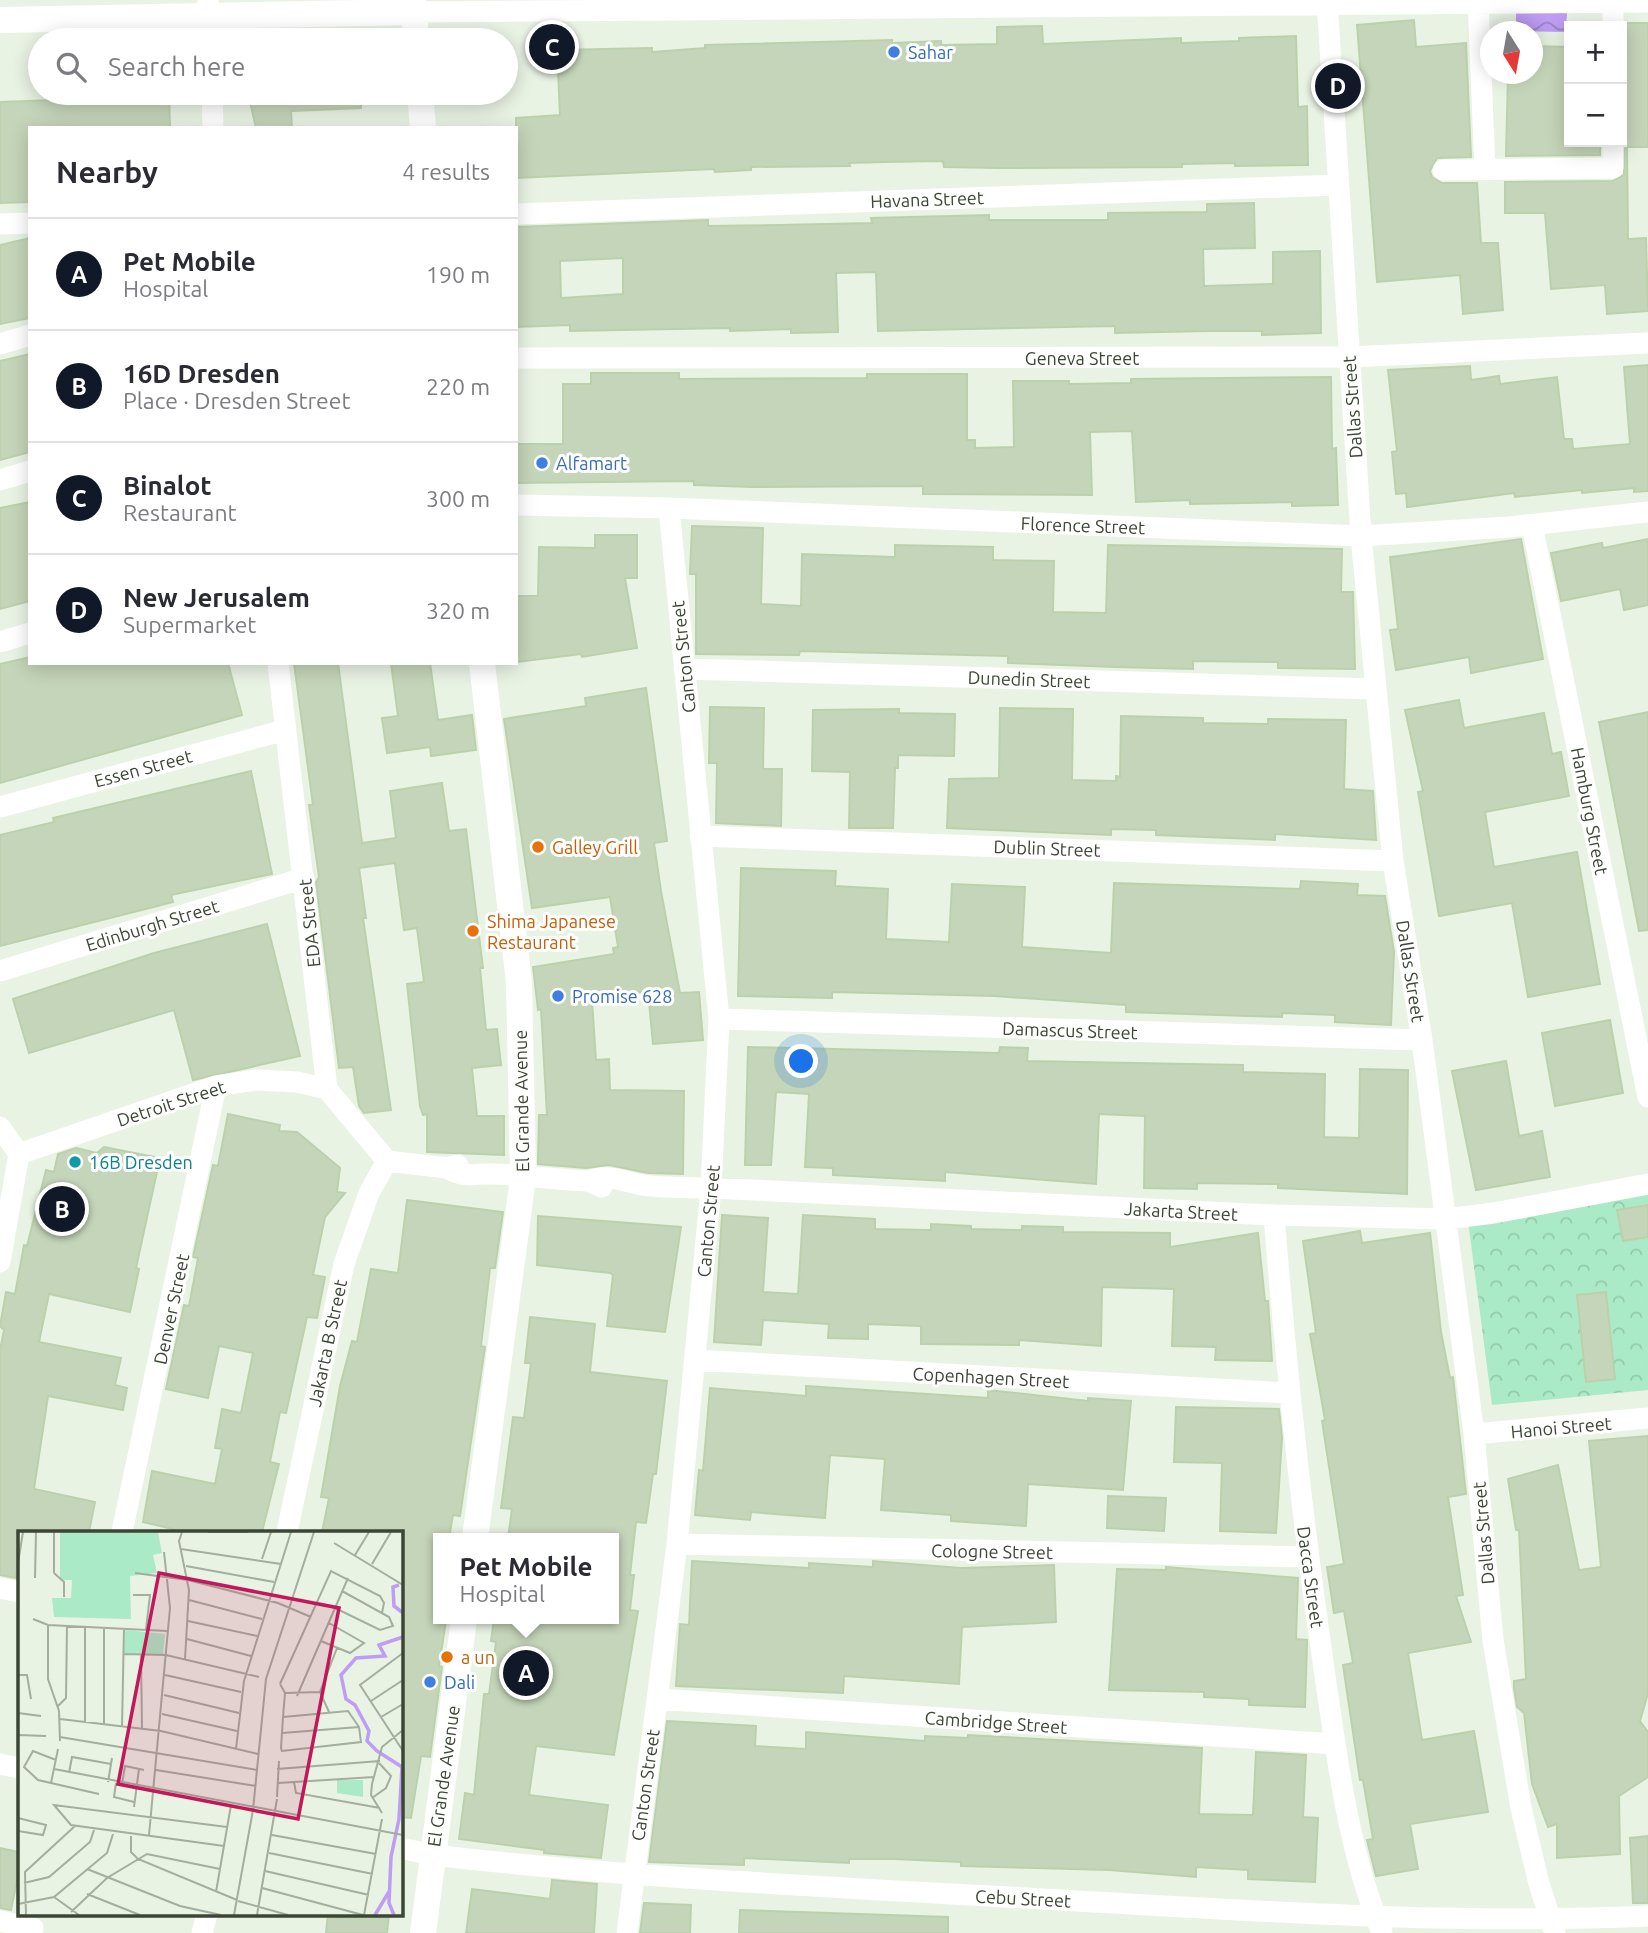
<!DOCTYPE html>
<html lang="en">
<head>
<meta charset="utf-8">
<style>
	body { margin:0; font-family:Ubuntu,sans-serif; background:#f2f2f3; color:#2b2b33 }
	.controls { position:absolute; right:21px; top:21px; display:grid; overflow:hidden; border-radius:0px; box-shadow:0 4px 18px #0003 }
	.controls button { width:63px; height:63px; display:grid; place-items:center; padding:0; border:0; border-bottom:2px solid #e1e1e2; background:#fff; color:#2b2b33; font:35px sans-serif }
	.compass { position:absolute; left:1480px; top:21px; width:63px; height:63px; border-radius:50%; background:#fff; box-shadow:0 4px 18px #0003; rotate:169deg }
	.you { position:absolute; left:802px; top:1062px; width:24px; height:24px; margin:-18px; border:5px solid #fff; border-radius:50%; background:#1a73e8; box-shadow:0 0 0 10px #1a73e833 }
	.badge { display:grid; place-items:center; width:46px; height:46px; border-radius:50%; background:#111827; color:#fff; font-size:23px; font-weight:700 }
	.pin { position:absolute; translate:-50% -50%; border:4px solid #fff; box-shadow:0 2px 7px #0006 }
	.popup { position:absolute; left:433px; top:1533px; width:186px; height:91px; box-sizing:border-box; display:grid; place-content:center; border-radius:0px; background:#fff; filter:drop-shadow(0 2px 5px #0005); font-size:23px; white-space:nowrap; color:#7c7c81 }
	.popup b { font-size:26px; color:#2b2b33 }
	.popup::after { content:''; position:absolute; left:50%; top:100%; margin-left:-14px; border:14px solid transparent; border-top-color:#fff }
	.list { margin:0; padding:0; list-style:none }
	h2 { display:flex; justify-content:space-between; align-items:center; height:91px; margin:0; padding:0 28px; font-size:30px }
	h2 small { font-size:23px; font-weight:400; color:#7c7c81 }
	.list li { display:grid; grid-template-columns:46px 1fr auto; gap:21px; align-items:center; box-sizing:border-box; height:112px; padding:0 28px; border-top:2px solid #e1e1e2 }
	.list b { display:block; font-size:26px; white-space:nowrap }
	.list p { margin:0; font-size:23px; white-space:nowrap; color:#7c7c81 }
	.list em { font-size:23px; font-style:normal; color:#7c7c81 }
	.icon { flex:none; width:38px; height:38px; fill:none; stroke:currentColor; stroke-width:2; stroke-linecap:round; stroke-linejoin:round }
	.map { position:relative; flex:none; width:1648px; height:1933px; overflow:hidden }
	.search { position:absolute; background:#fff; box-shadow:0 4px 18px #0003; left:28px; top:28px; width:490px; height:77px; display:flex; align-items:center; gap:18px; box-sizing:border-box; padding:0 24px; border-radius:38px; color:#7c7c81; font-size:26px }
	.panel { position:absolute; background:#fff; box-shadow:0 4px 18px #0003; left:28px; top:126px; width:490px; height:539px; border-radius:0px }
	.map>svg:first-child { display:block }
	.park { fill:url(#park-crowns) }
	.water { fill:url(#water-waves) }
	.building { fill:#c5d5b9; stroke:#bbd1ac; stroke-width:2; fill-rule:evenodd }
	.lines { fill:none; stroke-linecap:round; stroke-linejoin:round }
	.minor { stroke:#fff; stroke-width:21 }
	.tertiary { stroke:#fff; stroke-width:26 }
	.shop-dot { fill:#3f7fe0; stroke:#fff; stroke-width:2.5 }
	.food-dot { fill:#e8710a; stroke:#fff; stroke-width:2.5 }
	.culture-dot { fill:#0f9aa8; stroke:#fff; stroke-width:2.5 }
	.labels { text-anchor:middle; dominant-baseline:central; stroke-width:6; stroke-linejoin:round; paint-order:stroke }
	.shop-label { font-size:18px; fill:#366cbe; stroke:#fff; text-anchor:start }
	.street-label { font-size:18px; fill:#3b4634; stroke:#fff }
	.food-label { font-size:18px; fill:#c56008; stroke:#fff; text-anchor:start }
	.culture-label { font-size:18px; fill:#0d838f; stroke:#fff; text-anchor:start }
	.inset-river { fill:none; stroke:#bf9df4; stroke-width:3.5 }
	.inset-road { fill:none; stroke:#a3ae9e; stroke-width:2 }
	.view { fill:#c2185b; fill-opacity:0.15; stroke:#c2185b; stroke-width:3.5 }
	.inset-edge { fill:none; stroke:#3b4634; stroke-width:3.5 }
</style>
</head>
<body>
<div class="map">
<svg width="1648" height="1933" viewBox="0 0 1648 1933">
	<defs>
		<pattern id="park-crowns" width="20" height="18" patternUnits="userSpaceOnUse" patternTransform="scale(1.75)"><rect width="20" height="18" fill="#abeac6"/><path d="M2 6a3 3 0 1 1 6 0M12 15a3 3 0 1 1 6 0" fill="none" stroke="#94caab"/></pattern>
		<pattern id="water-waves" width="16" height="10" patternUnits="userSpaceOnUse" patternTransform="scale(1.75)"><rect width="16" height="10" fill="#bf9df4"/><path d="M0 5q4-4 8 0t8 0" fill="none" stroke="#9c82c6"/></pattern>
	</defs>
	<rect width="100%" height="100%" fill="#e9f3e4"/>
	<!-- park -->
	<path class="park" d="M1648,1185v205l-156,15 -24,-184z"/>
	<!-- water -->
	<path class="water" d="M1516,11l51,1 -1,20 -50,-1z"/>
	<!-- building -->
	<path class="building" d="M1414,20l2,27 50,-4 5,114 -34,1 -7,13 2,6 10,6h35l4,60h17l5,67 -40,4 -3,-39 -83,7 -20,-257z
		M1627,23h21v124h-21l1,92 18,-1 2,73 -41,3 -2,-29 -54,4 -6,-76h-40v-31l108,-1 11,-6z
		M1042,26l1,18 138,-6v5l58,-2v-3l57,-2 2,71 9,-1 1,59 -73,1v-3l-53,1v3l-184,1 -54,-1 -1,-6 -58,1 -36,1 1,3 -99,1v3l-36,2 -1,-3 -198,9v-60l44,-3 -3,-65 95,-2v4l53,-4v-3l187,-5v3l49,-2v4l56,-1v-17z
		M1532,46l37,1v95h31v13l-94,1 2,-82h24z
		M54,93h115l1,35h-140v74l-30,1v-101l55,-2z
		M248,93h113v15l-70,3 1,17h-36z
		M1254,203l1,45 -52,1 1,37 69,-2v-32l47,-1 1,82 -59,2v-4h-53l-94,2v-7l-237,5 -2,-59 -40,1 2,59 -47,1v-4l-61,2v-3l-160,3v-6l-54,2v-100l192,-7v6l72,-1 92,-2 -1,-5 118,-3v5h119v-7l99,-1v-8zM623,258v36l-62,4 -1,-37z
		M30,238v80l-30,6v-79z
		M30,354v98l-30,8v-99z
		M1648,365v126l-14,1v-4l-52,5v-3l-67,7 -1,-4 -107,14 -1,-14 -10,1 -4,-42 5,-1 -9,-81 82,-4 1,14 28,-4 1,8 57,-7 7,62h8l1,10 57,-5 -6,-77z
		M591,373h88v6l188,-1v-4h100v66h8v8l39,-1 -1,-66h56v3l62,-1v-4l200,-2 1,72 4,-1 2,57 -46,1v-4l-102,2v-4l-54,2 -4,-71 -42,1 2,63 -169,-1v-8l-171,1 -58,-2v-4l-178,2v-39h47v-60h28z
		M30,502v99l-30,8v-101z
		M692,526l71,2 -2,76 40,2 1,-52 93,3v-12l98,2v13l61,1 -1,51 53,1 2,-68 234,4 -1,43h12l2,77 -77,-1v-6l-85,-1v8l-78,-2 -107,-4v-7l-208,-5 -1,4 -103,-1v-80h-6z
		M595,535h42v43h-12l12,70 -55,9 -1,-3 -65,8v-66h22l1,-49 56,1z
		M1521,539l22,120 -72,14 -2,-16 -73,13 -6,-40 8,-1 -8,-72z
		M1648,539v66l-24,5 -4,-21 -59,12 -10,-48 51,-10 1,5z
		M30,657v6h198l14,52 -242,68v-119z
		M294,663h44l24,180 34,-5 -6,-47 52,-8 7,48 17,-2 17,139h-3l6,62 11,-1 4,36 -29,3 5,48h27v39l-77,-3v-38l-4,1 -3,-9 -13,-122 17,-2 -7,-54 -13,2 -9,-67 -36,5 7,50h-3l28,192 -27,3 -5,-7 -6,-39 -14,1 -23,-186 3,-5 -10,-72h4z
		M391,663h39l8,57 34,-5 4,35 -45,6 -1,-9 -43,6 -5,-35 16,-2z
		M646,688l21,153 -13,2 7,48 19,102 19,-1 4,48 -50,4 -5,-53 -44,7 -12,3 4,59 13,-1 1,31 74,1 -1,83 -35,-1 -39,-8 -23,3 -48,-4 1,-49h8l-6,-106 -3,1 -5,-43 81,-13 -1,-6 5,-1 -8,-50 -78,11 -28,-189 82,-13 -1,-8z
		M1459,700l5,28 80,-15 8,41 9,-2 8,44 -84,16 9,55 83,-15 23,132 -72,13 -16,-94 -73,13 -21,-124 5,-1 -18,-81z
		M710,707l54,1 -1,61h19l-1,57 -65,-3 1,-60h-8z
		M1000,708l73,1 -1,71 44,1v-5l4,1 1,-61 82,2v5l65,1v-5l78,1 -2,69 29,2 3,49 -101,-6v6l-119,-5v-5l-45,-1v6l-164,-7 2,-49 50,-1z
		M899,709v4l56,1 -1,42 -56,-1v13h-3l-2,60h-44l1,-56 -38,-1 1,-61z
		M1648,712v218l-9,1 -40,-209z
		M251,771l21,103 -101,21 2,7 -173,44v-111l54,-13 -1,-4z
		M741,868l95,3 -1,15 53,3 -2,50 63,3 3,-58 73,3 -3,60 89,6 3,-70 186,6 1,-8 57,3 -1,11 28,1 9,56 -3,73 -56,-3v-7l-53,-2v4l-156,-5v-7l-132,-9 -162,-4v6l-94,-2z
		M267,924l33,132 -107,24 -19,-70 -145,43 -16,-54 141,-46z
		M1610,1020l13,73 -68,13 -13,-73z
		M748,1047l251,6 1,-6 28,1 -1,13 216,4v7l82,2 -1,63 35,1 1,-69 48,1 -1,124 -129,-6v-4l-81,-1v6l-53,-1 1,-72 -46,-2 -3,70 -151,-12v9l-112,-6v-7l-28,-1 4,-73 -33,-2 -5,73h-26z
		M1506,1061l13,75 23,-5 8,46 -74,13 -24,-119z
		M228,1114l52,11 -1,6 18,1 43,36 -3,24 8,1 -20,24 -12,58 12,2 -8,41 -10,-1 -21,96 -6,-1 -10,50 9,2 -17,68h-77l-42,-10 9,-51 63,13 7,-35 -7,-1 7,-39 19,4 12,-60 -34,-7 -11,52 -42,-9 18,-84 5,1 9,-48 -5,-1 20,-92 5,1z
		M104,1147l56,11 -24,110 3,1 -9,43 -81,-18 -10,48 82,16 -6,27 12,3 -4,22 -75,-14 -14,93 61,13 -6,30h-70l-3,46 -16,-3v-225l4,-20 -4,-4 6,-34 9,2 9,-49 3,1 19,-76 8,2 4,-18 18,-6 21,5z
		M407,1200l96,12 -8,56h-5l-9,78 4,1 -25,169 -7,-1 -4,23h-11l-2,81 10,2 -7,45 3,1 -12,90 -9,-1 -10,62 -10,-1v-285h-79l7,-34 -8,-1 19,-111 12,-45 5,1 14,-73 27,4z
		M1648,1205v32l-25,4 -6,-31z
		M722,1215l46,3 -5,74 35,2 5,-79 72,4v10l56,1v-6l40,2v3l51,1v-4l41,1v5l107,1v14l88,-14 7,68h3l4,60 -57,-1 1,-13 -44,-1 2,-57 -72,-2 -1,59 -82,-6v5l-98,-1v-18l-53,-2v15l-40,-1 1,-14 -66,-4 -2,25 -47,-3z
		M538,1216l143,11 -16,105 -58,-6 6,-51 -3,-2 -73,-8z
		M1360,1231l2,12 68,-10 11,99 9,46 3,-1 13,117 -18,3 15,98 -7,1 15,46 -63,11 14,87 52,-9 14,81 -78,12 8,45 -42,7 -9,-36 6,-1 -10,-59h-3l-17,-115 10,-2 -9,-52 -10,2 -7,-46 17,-3 -22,-143 3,-1 -15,-86 6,-1 -13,-92z
		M1606,1292l9,87 -29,3 -9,-87z
		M530,1317l65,7 -5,48 77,9 -11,93h-3l-7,49 -10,-1 -6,53h4l-4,35 8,1 -24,144 -78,-9 -7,49 79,10 -7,53 -57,-5v-3l-85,-11 6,-46 9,2 10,-101h5l7,-52 -5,-1 3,-22h119v-81h-105l4,-29 -11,-1 12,-91 11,1 7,-55h-6z
		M806,1386l182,12v-8l100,11v-3l43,3 -8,89 -95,-6 -2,42 -75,-5v-6l-70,-5 4,-51 -55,-4 -5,63 -74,-6 -1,8 -55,-5 4,-45 4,1 7,-83 96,8z
		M1176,1407l103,2 3,29 -6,95 -56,-2 2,-68 -48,-1z
		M1648,1436v257l-8,28 8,11v45l-29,19 1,58 -63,4v-34l-9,3 -16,-43 -8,-71 -7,-6 -3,-19v-7l12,-2 -7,-149h-3l-8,-51 50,-14 21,105 22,-3 -12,-126z
		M1108,1496l58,2 -2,33 -57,-3z
		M692,1561l117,7v-5l64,4v-6l88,7 93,-3 2,57 -94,5 -3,57 -115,-8 -1,17 -167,-7 4,-62 9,1z
		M1166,1567l132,11 -2,61 11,1v4l-2,63 -56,-2v-6l-45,-2v-5l-95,-2 8,-121 49,1z
		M667,1721l89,5 -1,20 51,3v-17l119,9v-5l43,2v-3l234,13 -3,66 54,1 3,-63 50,3 -3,62 15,1 -3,64 -67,-3v-9l-52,-3v10l-87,-7 -148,-4v-4l-67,-3h-45v4l-105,-5v7l-95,-3z
		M1648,1836v67h-15l-3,-65z
		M0,1848l19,4v19l-8,39 -11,-2z
		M552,1880l45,4 -3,49h-128l6,-44 78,10z
		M644,1903l47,2 -1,28h-50z
		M740,1910l208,7v16h-209z
		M328,1914h61l-2,19h-61z"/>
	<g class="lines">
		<!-- minor -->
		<path class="minor" d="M208,0l2,40
			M1327,0l34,536 32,325 29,179 52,394 19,206 28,168 18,76 16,49
			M1478,0l7,169
			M1613,2v24
			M414,12l1234,-10
			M212,93l1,35
			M1443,170l170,-2v-26
			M516,214l822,-29
			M0,224l30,-1
			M0,344l30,-9
			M516,358l833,-1 299,-14
			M0,480l30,-9
			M516,505l153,3 692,28 148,-9 139,-15
			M1532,525l116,572
			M0,642l30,-9
			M278,663l49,426 60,72
			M684,669l691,20
			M0,807l285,-77
			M700,836l693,25
			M0,971l304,-93
			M719,1019l703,21
			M0,1127l19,27 -19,108
			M19,1154l197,-68 40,-6 41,2 30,7
			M387,1161l60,7 11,-3
			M447,1168c17,11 29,5 47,6 32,1 63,6 94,7l14,6
			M588,1181c20,-7 31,-1 49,3 24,5 51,3 74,4l563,27 172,4 48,-6 154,-29
			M1274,1215c12,153 28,303 50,454 13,89 24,181 58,264
			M695,1360l593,33
			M1474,1434l174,-16
			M122,1532l94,-446
			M287,1532l57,-268 25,-71 18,-32
			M677,1544l631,13
			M0,1588l19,4
			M658,1699l677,45
			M0,1764l19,4
			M401,1848l31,7c209,24 419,33 629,45 196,11 391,25 587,16
			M0,1921l33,7
			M202,1933l5,-19
			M627,1933l50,-389 34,-356 8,-169 -50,-511"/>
		<!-- tertiary -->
		<path class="tertiary" d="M413,0l3,40
			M0,20l414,-8
			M420,93l3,35
			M475,1538l48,-360 -4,-196 -37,-319
			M423,1933l41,-314"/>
	</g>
	<!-- markers -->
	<g class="shop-dot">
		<circle cx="894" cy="52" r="7"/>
		<circle cx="542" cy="463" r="7"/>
		<circle cx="558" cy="996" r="7"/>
		<circle cx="430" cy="1682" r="7"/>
	</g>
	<g class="food-dot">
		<circle cx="538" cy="847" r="7"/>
		<circle cx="473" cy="931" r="7"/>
		<circle cx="447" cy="1657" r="7"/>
	</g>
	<circle class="culture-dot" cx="75" cy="1162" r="7"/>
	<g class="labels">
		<!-- shop labels -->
		<g class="shop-label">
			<text x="908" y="52">Sahar</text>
			<text x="556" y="463">Alfamart</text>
			<text x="572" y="996">Promise 628</text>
			<text x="444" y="1682">Dali</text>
		</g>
		<!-- street labels -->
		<g class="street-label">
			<text transform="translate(927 199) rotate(-2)">Havana Street</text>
			<text x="1082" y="358">Geneva Street</text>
			<text transform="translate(1352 407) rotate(-94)">Dallas Street</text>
			<text transform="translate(1083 525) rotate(2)">Florence Street</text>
			<text transform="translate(683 657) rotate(-96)">Canton Street</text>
			<text transform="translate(1029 679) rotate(2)">Dunedin Street</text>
			<text transform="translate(143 768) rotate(-15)">Essen Street</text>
			<text transform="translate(1590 811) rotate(79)">Hamburg Street</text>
			<text transform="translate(1047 848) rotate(2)">Dublin Street</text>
			<text transform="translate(309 923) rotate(-96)">EDA Street</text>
			<text transform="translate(152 925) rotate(-17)">Edinburgh Street</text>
			<text transform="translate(1411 971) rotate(81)">Dallas Street</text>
			<text transform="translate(1070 1030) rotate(2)">Damascus Street</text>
			<text transform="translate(521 1101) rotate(-91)">El Grande Avenue</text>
			<text transform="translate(171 1103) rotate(-18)">Detroit Street</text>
			<text transform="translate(1181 1211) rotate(3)">Jakarta Street</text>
			<text transform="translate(708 1221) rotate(-85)">Canton Street</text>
			<text transform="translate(171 1309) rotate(-78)">Denver Street</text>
			<text transform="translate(327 1343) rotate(-78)">Jakarta B Street</text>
			<text transform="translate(991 1377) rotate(3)">Copenhagen Street</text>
			<text transform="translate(1561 1427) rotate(-5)">Hanoi Street</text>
			<text transform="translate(1483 1533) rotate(-95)">Dallas Street</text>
			<text transform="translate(992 1551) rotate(1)">Cologne Street</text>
			<text transform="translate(1311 1577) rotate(82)">Dacca Street</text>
			<text transform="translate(996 1722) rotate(4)">Cambridge Street</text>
			<text transform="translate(443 1776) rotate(-82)">El Grande Avenue</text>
			<text transform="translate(645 1785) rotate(-82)">Canton Street</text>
			<text transform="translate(1023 1898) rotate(3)">Cebu Street</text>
		</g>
		<!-- food labels -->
		<g class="food-label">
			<text x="552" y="847">Galley Grill</text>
			<text x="487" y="921">Shima Japanese<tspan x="487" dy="21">Restaurant</tspan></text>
			<text x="461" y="1657">a un</text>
		</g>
		<!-- culture labels -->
		<g class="culture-label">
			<text x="89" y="1162">16B Dresden</text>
		</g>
	</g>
	<!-- overview -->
	<g transform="translate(18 1531)">
		<rect width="385" height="385" fill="#e9f3e4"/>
		<path d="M42,1h98l4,21 -9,2 4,18 -27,3 1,43 -77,-2 -2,-19h19l1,-18h-12z" fill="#abeac6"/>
		<path d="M107,99l40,4 -2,20h-39zM319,249h26v17l-26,-4z" fill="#abeac6"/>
		<path class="inset-river" d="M381,54l-6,2 1,19 9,7M359,220l-10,-10 2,-10 -14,-26 -9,-6 -5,-24 15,-17 29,-2 -6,-11 24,-8M359,220l25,16 -3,52 -8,38 -2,46 5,12M357,384l15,-25"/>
		<path class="inset-road" d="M36,1v41M164,1l-3,9 10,49 -4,69M190,1h40M316,12l69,42M163,18l100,15M337,24l14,-23M244,28l9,-27M0,32l5,-31M354,33l19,-32M168,35l88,16M36,42l10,9v15M117,42l53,7 90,23 33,14M17,47l1,-46M115,64h17l-4,34M171,69l73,19M317,77l45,22 13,-4 -4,-9 -47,-26M15,88l15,6 119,6M170,90l69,15M30,94v54l11,32 1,30M67,96v95M86,96v97M169,108l64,17M303,110l29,12 14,-10 -35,-20M385,122l-43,32 43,66M105,123l43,1 93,22M123,124l1,74M0,144h9l4,24M147,144l76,17M262,153l5,9 -2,24 -2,31 1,3 79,-9 -2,-15 -11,-16 -65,6M262,153l51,-113 49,25 4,7 -2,10M267,162l35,-1M146,164l75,18M279,165l51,-118M353,170l32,-21M40,175l8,-8 1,-72M311,181l-9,-20 17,-44M0,182l23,3M144,183l75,17M363,186l22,-13M42,188l101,12 97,23M104,196l2,-99M264,202l77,-6M0,204l28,1M42,206l197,33M218,218l8,-68 47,-149M38,229l-23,-9 -9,16 14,13 61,14M36,238l349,66M259,238l103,-8M138,239l100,16M51,242l3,-16 39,7M90,251l4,-24M276,251l2,11 84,15M33,252l7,-34M98,252l-2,14 20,5M260,252l96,-6M104,253l3,-18 19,4M259,266l2,-36M354,267l14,-10 5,-12 -12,-13M116,276l5,-38M364,282l-11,-18 1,-11 10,-37 21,-17M0,287l28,7 -3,10 -25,-4M131,304l21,-227 -6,-56M254,304l104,19M113,305v16l7,7 99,41M206,315l-153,-21 -17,-20 173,22M251,322l104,21M69,338l93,37 41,9M247,340l104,24M6,352l25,-6 41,-35 4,-12M244,357l101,27M198,361l15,-87M69,363l53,21M36,366l25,18M220,370l50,14M0,373l36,-7 53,-44 6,-19M53,381l36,-34 40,-24 73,15M8,384l-1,-43 50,-46M216,384l19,-105 13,-131 48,-147M239,384l20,-116M346,384l18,-96"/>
		<path class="view" d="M141,42l180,35 -41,211 -180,-35z"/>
		<rect width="385" height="385" class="inset-edge"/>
	</g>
</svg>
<div class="controls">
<button>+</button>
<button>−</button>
</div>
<svg class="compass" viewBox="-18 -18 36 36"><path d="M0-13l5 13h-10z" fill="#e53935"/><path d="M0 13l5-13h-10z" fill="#7c7c81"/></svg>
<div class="you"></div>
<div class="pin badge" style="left:526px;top:1673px">A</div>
<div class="popup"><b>Pet Mobile</b>Hospital</div>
<div class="pin badge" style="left:62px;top:1209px">B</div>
<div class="pin badge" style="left:552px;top:47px">C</div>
<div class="pin badge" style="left:1338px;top:86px">D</div>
<div class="search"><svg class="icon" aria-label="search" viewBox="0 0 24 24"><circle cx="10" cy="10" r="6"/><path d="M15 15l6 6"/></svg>Search here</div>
<section class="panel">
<h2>Nearby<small>4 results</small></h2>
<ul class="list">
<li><span class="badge">A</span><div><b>Pet Mobile</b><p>Hospital</p></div><em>190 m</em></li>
<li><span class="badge">B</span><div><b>16D Dresden</b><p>Place · Dresden Street</p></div><em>220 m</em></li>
<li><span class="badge">C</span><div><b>Binalot</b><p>Restaurant</p></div><em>300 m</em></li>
<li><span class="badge">D</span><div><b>New Jerusalem</b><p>Supermarket</p></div><em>320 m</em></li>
</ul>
</section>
</div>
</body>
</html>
